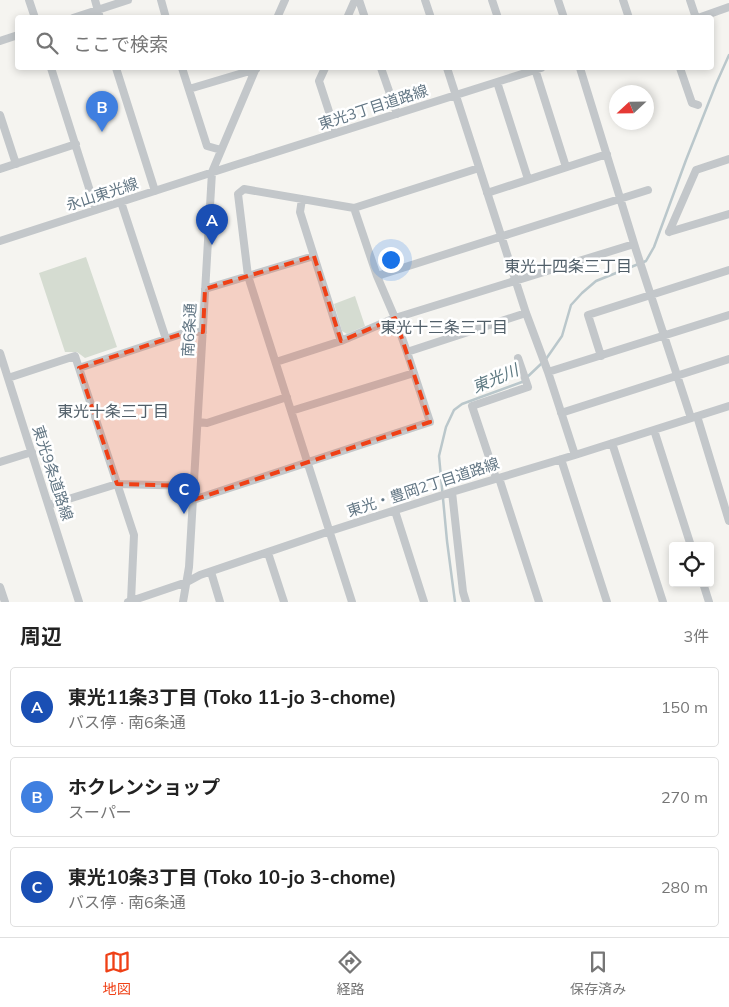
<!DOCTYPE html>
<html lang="ja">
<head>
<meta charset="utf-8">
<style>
	body { margin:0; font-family:Mulish,"Noto Sans JP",sans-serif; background:#f2f2f2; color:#222 }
	.controls { position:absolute; right:15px; bottom:15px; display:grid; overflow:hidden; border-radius:5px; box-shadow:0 2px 8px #0003 }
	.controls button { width:45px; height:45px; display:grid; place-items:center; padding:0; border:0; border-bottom:1px solid #e0e0e0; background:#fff; color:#222; font:25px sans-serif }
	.compass { position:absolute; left:609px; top:85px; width:45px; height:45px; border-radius:50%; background:#fff; box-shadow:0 2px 8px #0003; rotate:248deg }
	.you { position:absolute; left:390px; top:259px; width:18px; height:18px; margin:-12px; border:4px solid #fff; border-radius:50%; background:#1a73e8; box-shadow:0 0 0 8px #1a73e833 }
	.badge { display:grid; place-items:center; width:32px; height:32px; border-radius:50%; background:#ef4016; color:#fff; font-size:16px; font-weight:700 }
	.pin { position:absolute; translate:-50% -41px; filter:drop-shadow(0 1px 2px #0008) }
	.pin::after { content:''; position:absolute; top:26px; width:18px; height:15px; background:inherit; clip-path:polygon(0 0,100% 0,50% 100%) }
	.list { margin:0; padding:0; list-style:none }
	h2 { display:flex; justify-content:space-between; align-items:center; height:65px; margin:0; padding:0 20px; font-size:21px }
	h2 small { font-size:16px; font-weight:400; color:#767676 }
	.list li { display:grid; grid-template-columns:32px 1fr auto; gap:15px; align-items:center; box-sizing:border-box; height:80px; margin:0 10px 10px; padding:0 10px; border:1px solid #e0e0e0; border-radius:5px }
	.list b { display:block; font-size:19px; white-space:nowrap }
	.list p { margin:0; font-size:16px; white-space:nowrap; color:#767676 }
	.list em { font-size:16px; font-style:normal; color:#767676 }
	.icon { flex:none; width:28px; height:28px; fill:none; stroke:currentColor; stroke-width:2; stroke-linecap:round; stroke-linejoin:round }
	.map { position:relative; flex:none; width:729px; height:602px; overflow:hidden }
	.search { position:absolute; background:#fff; box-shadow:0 2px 8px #0003; left:15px; right:15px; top:15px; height:55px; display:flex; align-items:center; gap:12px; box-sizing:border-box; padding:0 18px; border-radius:5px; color:#767676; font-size:19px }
	.sheet { height:335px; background:#fff }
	nav { display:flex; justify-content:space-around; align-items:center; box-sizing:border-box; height:70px; border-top:1px solid #e0e0e0; background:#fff; font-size:14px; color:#767676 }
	nav a { display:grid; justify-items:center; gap:2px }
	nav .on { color:#ef4016 }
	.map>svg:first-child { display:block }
	.green { fill:#d5dcd1 }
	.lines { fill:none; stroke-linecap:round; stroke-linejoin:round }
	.stream { stroke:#bac7cb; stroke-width:2.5 }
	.minor { stroke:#c3c7ca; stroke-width:8 }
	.marked { fill:#ef4016; fill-opacity:0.2; stroke:#ef4016; stroke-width:4; stroke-dasharray:10 6; stroke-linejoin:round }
	.labels { text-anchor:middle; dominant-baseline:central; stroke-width:5; stroke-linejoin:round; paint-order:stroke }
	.street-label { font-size:15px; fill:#617583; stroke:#fff }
	.neighbourhood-label { font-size:16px; fill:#505e68; stroke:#fff }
	.water-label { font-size:16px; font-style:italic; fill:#5c7881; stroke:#fff }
</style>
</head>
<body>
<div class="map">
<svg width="729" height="602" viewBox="0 0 729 602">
	<rect width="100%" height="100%" fill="#f5f4f0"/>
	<!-- green -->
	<path class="green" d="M86,257l31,90 -32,11 -8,-6h-12l-26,-79z
		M355,296l10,30 -18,8 -5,-3 -8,-27z"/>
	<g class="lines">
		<!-- stream -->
		<path class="stream" d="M546,359l16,-23 9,-31 11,-12 14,-12 50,-20 8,-14 32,-87 30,-76 13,-29
			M455,602l-8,-61 -8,-85 7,-29 8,-17 8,-6 60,-22 20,-19"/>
		<!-- minor -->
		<path class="minor" d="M29,0l6,18
			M95,0l5,18
			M161,0l5,18
			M359,0l6,18
			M425,0l6,18
			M492,0l6,18
			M558,0l6,18
			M623,0l6,18
			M690,0l6,18
			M73,18l55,-18
			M277,18l8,-18
			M347,18l8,-18
			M698,18l31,-11
			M0,41l18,-6
			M51,68l45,142
			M116,68l39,123
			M182,68l25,78 14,4
			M325,68l-6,13 17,52
			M381,68l16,46
			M447,68l79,245 22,59 27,83
			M580,68l56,182 55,168
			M680,68l12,35 6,2
			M535,69l31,98
			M497,82l31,97
			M189,89l67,-20
			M0,115l16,49
			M0,169l76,-25
			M487,193l120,-39
			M302,199l-2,13 41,129
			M121,202l45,137
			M669,232l27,-62 33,-11
			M669,232l60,-18
			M0,241l235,-76 306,-97
			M377,276l271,-86
			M205,289l109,-33
			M407,352l119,-39
			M0,353l79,249
			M601,356l-13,-41 141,-45
			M276,362l65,-21 54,-23 239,-74
			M79,368l108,-36h16
			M548,372l181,-57
			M8,378l67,-22 59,179 -3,66
			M291,411l123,-38
			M561,413l168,-54
			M697,416l32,105
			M198,422l9,1 80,-26
			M654,430l37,116
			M612,443l51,159
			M561,459l46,143
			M0,462l32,-10
			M496,478l-24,-72 56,-19 -10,-29
			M499,478l40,124
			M452,492l11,100 3,10
			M193,500l237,-78 -23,-70 -12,-34 -18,-42 -23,-68
			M49,505l68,-21 77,2
			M395,511l29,91
			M268,553l16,49
			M211,572l9,30
			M703,583l6,19
			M0,587l5,15
			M128,602l59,-20 13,-7 130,-44 122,-39 123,-37 154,-49
			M183,602l6,-35 23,-395 44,-104
			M352,602l-104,-326 -10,-82 6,-5 110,19 125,-40"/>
	</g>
	<!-- marked area -->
	<path class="marked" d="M314,256l27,85 54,-23 35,104 -237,78 1,-14 -77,-2 -38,-116 108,-36h16l2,-43z"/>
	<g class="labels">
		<!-- street labels -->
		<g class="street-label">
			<text transform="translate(373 107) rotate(-18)">東光3丁目道路線</text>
			<text transform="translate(102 194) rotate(-18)">永山東光線</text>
			<text transform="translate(189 330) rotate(-87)">南6条通</text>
			<text transform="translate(53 473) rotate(72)">東光9条道路線</text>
			<text transform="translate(423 487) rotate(-18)">東光・豊岡2丁目道路線</text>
		</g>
		<!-- neighbourhood labels -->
		<g class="neighbourhood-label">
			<text x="568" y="266">東光十四条三丁目</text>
			<text x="444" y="327">東光十三条三丁目</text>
			<text x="113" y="411">東光十条三丁目</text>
		</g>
		<!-- water labels -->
		<g class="water-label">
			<text transform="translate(495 378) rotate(-23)">東光川</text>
		</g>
	</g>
</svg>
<div class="controls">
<button><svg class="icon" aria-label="locate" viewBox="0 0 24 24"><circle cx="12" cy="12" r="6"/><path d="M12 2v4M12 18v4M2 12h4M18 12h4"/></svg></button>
</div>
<svg class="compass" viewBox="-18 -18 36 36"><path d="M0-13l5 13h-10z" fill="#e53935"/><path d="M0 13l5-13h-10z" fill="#767676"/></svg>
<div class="you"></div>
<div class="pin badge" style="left:212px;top:245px;background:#1a4fb4">A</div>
<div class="pin badge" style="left:102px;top:132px;background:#3f7fe0">B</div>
<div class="pin badge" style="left:184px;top:514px;background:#1a4fb4">C</div>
<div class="search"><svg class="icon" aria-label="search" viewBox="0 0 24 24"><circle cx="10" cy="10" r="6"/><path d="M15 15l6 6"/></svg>ここで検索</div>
</div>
<section class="sheet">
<h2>周辺<small>3件</small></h2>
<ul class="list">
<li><span class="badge" style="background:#1a4fb4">A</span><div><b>東光11条3丁目 (Toko 11-jo 3-chome)</b><p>バス停 · 南6条通</p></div><em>150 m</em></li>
<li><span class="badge" style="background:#3f7fe0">B</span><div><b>ホクレンショップ</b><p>スーパー</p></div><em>270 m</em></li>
<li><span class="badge" style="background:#1a4fb4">C</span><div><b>東光10条3丁目 (Toko 10-jo 3-chome)</b><p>バス停 · 南6条通</p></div><em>280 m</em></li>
</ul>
</section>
<nav>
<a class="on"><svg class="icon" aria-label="map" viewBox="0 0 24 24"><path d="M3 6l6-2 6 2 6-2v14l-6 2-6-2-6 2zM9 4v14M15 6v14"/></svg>地図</a>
<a><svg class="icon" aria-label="directions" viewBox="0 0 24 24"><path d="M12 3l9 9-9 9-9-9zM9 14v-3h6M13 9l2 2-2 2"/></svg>経路</a>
<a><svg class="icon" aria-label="saved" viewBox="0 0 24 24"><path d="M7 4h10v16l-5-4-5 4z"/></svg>保存済み</a>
</nav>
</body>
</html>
